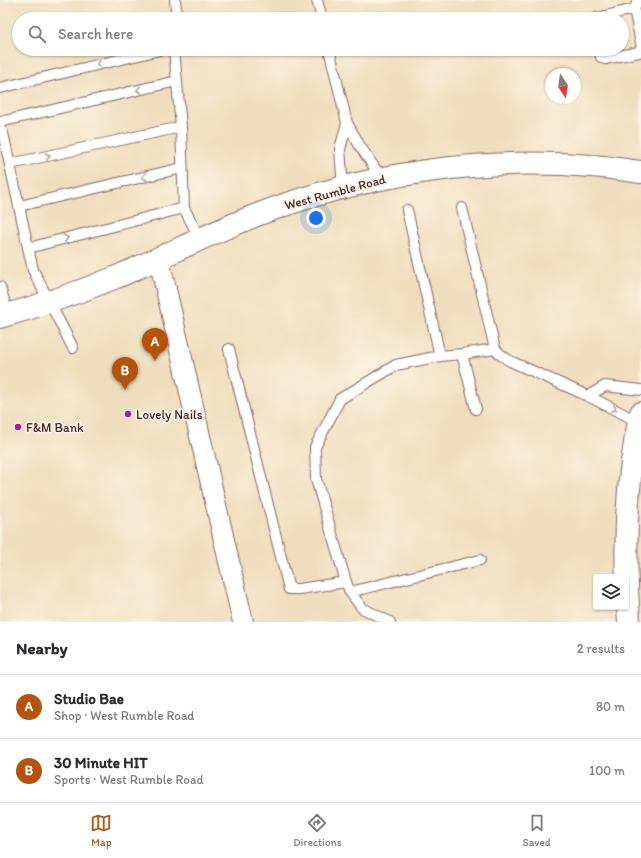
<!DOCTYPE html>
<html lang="en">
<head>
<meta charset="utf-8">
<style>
	body { margin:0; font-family:Itim,sans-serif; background:#f7f7f7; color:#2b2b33 }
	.controls { position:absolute; right:12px; bottom:12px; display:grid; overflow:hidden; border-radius:4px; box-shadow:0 1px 3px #0004 }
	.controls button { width:36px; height:36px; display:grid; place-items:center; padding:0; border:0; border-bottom:1px solid #e1e1e2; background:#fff; color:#2b2b33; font:20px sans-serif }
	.compass { position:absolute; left:545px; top:68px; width:36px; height:36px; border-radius:50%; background:#fff; box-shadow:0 1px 3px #0004; rotate:167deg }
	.you { position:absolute; left:316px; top:218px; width:14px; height:14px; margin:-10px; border:3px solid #fff; border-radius:50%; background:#1a73e8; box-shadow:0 0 0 6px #1a73e833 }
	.badge { display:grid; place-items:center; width:26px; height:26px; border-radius:50%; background:#b45309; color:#fff; font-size:13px; font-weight:700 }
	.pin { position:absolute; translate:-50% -33px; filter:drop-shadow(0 1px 2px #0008) }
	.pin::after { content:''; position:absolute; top:21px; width:14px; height:12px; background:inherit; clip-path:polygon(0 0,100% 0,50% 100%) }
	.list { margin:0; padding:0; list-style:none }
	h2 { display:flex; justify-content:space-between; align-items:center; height:52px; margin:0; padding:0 16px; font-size:17px }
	h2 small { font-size:13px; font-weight:400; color:#7c7c81 }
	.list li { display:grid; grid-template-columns:26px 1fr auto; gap:12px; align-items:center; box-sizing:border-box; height:64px; padding:0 16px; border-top:1px solid #e1e1e2 }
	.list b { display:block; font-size:15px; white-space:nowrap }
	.list p { margin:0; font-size:13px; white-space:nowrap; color:#7c7c81 }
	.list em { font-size:13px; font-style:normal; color:#7c7c81 }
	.icon { flex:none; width:22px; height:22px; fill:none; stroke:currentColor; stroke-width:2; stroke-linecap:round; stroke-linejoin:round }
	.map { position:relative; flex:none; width:641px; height:622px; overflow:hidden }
	.search { position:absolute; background:#fff; box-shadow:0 1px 3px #0004; left:12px; right:12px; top:12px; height:44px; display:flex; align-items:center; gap:10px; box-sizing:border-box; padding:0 14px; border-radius:22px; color:#7c7c81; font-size:15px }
	.sheet { height:180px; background:#fff }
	nav { display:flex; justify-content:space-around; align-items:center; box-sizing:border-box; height:56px; border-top:1px solid #e1e1e2; background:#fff; font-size:11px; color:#7c7c81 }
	nav a { display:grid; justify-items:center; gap:2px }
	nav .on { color:#b45309 }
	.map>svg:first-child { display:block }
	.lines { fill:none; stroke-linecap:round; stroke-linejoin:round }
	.service-casing { stroke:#84625e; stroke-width:12 }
	.minor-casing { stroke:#84625e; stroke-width:22 }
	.tertiary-casing { stroke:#84625e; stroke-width:24 }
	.service { stroke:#fff; stroke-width:10 }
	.minor { stroke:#fff; stroke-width:20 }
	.tertiary { stroke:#fff; stroke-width:22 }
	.oneway { stroke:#ae9aa0 }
	.poi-dot { fill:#b5179e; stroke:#fcf5e5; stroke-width:1.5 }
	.labels { text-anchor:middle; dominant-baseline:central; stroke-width:3.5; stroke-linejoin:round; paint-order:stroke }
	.street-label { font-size:13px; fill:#4a1f2b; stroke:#fcf5e5 }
	.poi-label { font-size:13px; fill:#4a1f2b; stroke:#fcf5e5; text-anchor:start }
</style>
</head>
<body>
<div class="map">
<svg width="641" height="622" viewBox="0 0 641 622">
	<rect width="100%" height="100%" fill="#fcf5e5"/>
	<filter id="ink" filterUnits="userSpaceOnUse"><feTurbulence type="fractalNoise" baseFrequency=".025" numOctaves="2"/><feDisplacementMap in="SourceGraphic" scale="8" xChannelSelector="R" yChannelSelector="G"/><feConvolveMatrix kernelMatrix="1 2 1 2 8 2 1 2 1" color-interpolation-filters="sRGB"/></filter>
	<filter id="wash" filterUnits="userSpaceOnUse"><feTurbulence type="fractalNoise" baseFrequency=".012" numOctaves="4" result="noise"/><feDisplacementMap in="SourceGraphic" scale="16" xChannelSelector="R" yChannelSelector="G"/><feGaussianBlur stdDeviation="0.9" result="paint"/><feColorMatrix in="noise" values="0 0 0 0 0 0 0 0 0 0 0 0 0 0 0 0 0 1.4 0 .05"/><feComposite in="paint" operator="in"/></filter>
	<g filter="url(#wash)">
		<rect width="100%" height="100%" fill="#efdebd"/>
	</g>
	<g filter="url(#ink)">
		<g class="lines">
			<!-- service casing -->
			<g class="service-casing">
				<path id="service" d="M175,0l2,19
					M317,0l5,19
					M639,0l-5,9 7,34
					M593,19l41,-10
					M174,49l7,78 3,81 16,31
					M329,49l18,74 13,23 22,33
					M599,49l2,8 4,2 34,-7 2,-4
					M0,88l164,-39
					M0,122l177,-41
					M0,129l3,4 30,137 40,78
					M10,164l171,-37
					M343,188l-3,-39 7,-26
					M19,206l163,-38
					M462,208l33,141 6,6 9,6 78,35 51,26
					M407,210l33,146 22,-2 14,55
					M28,248l156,-40
					M0,287l8,27
					M229,349l60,240h10l47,-7
					M462,354l33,-5
					M588,396l17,-10 36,4
					M350,592l130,-32
					M390,622l-28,-14 -12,-16 -4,-10 -30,-103 -1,-32 25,-48 56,-34 44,-9"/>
			</g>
			<!-- minor casing -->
			<g class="minor-casing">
				<path id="minor" d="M159,259l84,363"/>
			</g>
			<!-- tertiary casing -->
			<g class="tertiary-casing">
				<path id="tertiary" d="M0,317c39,-11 77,-24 114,-39 50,-21 97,-46 148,-65 103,-39 218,-56 329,-47 17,1 33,4 50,6
					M629,622c-5,-69 -4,-142 12,-209"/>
			</g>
			<!-- service -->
			<use href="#service" class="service"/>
			<!-- minor -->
			<use href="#minor" class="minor"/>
			<!-- tertiary -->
			<use href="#tertiary" class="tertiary"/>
		</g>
		<!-- one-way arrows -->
		<defs><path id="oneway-chevron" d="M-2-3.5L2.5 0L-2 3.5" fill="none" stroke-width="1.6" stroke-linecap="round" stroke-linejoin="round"/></defs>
		<g class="oneway">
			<use href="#oneway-chevron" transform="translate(99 64) rotate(167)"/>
			<use href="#oneway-chevron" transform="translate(139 90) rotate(167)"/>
			<use href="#oneway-chevron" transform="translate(48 156) rotate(-12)"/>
			<use href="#oneway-chevron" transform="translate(144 177) rotate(167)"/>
			<use href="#oneway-chevron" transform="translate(66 238) rotate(-14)"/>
			<use href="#oneway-chevron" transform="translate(614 409) rotate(27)"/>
		</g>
	</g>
	<!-- markers -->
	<g class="poi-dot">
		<circle cx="128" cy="414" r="4"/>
		<circle cx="18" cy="427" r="4"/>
	</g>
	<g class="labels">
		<!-- street labels -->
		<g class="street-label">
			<text transform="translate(335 192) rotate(-15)">West Rumble Road</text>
		</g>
		<!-- poi labels -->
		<g class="poi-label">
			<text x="136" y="414">Lovely Nails</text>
			<text x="26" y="427">F&amp;M Bank</text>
		</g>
	</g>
</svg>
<div class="controls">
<button><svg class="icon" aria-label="layers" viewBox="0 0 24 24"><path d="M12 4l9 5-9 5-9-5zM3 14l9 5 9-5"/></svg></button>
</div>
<svg class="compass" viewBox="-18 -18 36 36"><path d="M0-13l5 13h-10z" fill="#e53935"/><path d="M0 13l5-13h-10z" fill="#7c7c81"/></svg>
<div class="you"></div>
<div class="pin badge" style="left:155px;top:361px">A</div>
<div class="pin badge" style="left:125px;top:390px">B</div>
<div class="search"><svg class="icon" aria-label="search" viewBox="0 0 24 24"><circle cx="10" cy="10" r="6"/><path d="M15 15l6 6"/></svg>Search here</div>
</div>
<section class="sheet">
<h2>Nearby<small>2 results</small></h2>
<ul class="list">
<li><span class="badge">A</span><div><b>Studio Bae</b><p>Shop · West Rumble Road</p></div><em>80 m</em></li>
<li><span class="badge">B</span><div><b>30 Minute HIT</b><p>Sports · West Rumble Road</p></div><em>100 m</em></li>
</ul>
</section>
<nav>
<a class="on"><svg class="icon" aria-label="map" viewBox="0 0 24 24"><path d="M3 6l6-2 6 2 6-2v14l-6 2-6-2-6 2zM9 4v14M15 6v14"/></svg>Map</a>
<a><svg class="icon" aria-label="directions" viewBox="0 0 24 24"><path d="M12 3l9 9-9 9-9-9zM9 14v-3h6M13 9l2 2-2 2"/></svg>Directions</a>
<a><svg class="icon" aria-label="saved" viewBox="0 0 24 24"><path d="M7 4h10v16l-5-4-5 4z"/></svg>Saved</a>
</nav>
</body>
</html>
